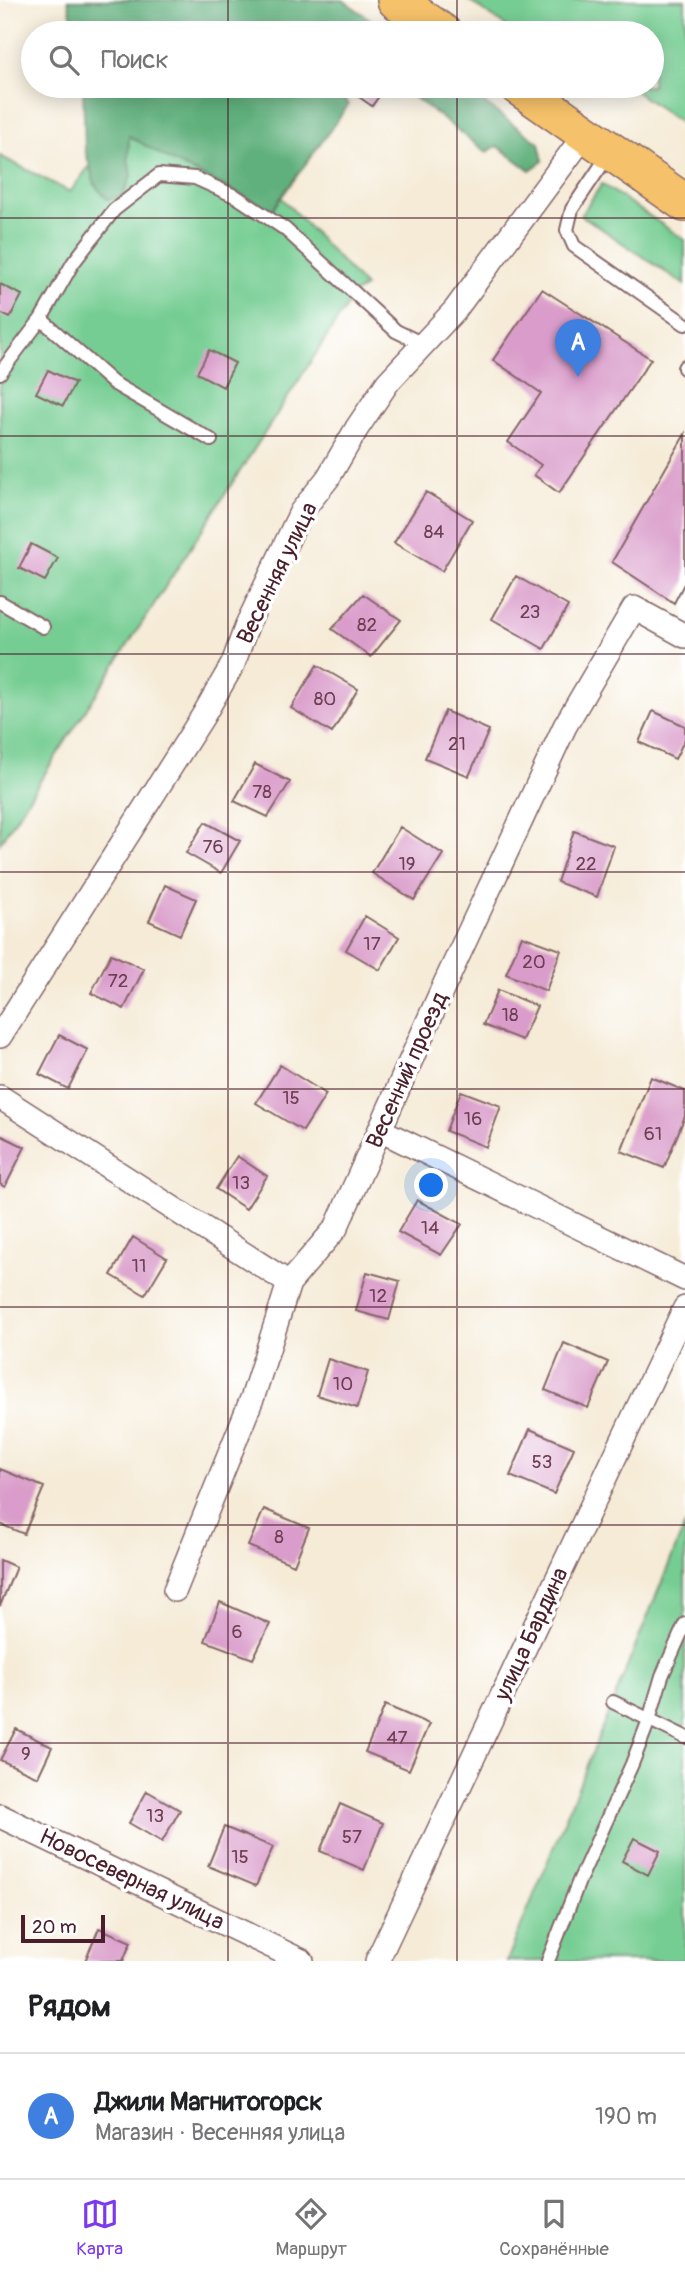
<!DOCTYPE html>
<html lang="ru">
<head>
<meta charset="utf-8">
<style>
	body { margin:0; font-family:Pangolin,sans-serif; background:#f6f6f6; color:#202124 }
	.scale { position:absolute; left:21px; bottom:18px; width:84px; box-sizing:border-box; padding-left:7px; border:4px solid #4a1f2b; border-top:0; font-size:19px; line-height:24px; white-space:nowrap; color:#4a1f2b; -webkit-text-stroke:5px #fff; paint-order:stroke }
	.you { position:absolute; left:432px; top:1186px; width:24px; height:24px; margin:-18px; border:5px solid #fff; border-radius:50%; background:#1a73e8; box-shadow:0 0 0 10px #1a73e833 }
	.badge { display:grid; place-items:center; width:46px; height:46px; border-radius:50%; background:#7c3aed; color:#fff; font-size:23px; font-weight:700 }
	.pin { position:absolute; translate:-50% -58px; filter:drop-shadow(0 2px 4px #0008) }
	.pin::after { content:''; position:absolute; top:37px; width:24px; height:21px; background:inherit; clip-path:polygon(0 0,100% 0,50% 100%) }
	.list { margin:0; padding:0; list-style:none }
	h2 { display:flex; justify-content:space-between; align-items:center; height:91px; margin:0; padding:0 28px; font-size:30px }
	h2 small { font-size:23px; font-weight:400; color:#757577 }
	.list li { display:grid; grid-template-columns:46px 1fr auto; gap:21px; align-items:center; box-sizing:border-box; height:126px; padding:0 28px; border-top:2px solid #e0e0e0 }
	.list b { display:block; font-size:26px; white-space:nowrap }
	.list p { margin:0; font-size:23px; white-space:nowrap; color:#757577 }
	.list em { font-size:23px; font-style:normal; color:#757577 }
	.icon { flex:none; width:38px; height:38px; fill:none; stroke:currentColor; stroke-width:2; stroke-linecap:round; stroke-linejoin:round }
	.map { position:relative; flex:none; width:685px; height:1961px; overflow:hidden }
	.search { position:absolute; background:#fff; box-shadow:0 4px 18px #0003; left:21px; right:21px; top:21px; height:77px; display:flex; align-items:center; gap:18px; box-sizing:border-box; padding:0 24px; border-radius:38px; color:#757577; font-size:26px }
	.sheet { height:217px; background:#fff }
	nav { display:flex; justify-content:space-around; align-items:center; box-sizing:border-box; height:98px; border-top:2px solid #e0e0e0; background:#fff; font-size:19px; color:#757577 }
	nav a { display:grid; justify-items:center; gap:4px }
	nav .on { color:#7c3aed }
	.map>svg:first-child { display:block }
	.green { fill:#76cd93; stroke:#60765f; stroke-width:2 }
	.forest { fill:#60b07d; stroke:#556854; stroke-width:2 }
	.building { fill:#da9dcb }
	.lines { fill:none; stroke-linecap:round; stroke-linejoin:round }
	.lane-casing { stroke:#866667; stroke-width:16 }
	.street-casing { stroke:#866667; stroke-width:26 }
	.primary-casing { stroke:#866667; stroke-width:40 }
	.lane { stroke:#fff; stroke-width:12 }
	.street { stroke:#fff; stroke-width:23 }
	.primary { stroke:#f5c16b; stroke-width:37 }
	.grid { fill:none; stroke:#4a1f2b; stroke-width:2; stroke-opacity:0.55 }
	.labels { text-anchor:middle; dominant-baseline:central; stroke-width:7; stroke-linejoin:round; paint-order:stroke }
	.number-label { font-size:19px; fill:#6e3e53 }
	.street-label { font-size:23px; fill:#4a1f2b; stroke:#fff }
</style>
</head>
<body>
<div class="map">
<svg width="685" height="1961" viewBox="0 0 685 1961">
	<rect width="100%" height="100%" fill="#fff"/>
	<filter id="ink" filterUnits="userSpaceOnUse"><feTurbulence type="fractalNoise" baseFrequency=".0143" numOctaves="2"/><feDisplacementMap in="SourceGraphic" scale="14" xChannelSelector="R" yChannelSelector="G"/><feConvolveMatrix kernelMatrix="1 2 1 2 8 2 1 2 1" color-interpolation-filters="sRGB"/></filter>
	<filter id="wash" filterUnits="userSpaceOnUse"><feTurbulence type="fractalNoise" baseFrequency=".00686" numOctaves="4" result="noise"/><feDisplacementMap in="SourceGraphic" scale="28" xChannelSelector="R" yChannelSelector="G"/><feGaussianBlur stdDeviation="1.57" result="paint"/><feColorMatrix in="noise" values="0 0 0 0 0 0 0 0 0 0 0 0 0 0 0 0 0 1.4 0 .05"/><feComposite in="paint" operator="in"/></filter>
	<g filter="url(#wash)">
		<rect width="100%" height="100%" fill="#f5ebd7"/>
		<!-- green -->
		<path class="green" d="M468,0h217v126l-57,-40h24v-53h-136z
			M126,117l153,78 86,92 -10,6 -355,550v-687l70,36z
			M602,184l83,56v45l-104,-70z
			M685,1525v436h-178z"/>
		<!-- forest -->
		<path class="forest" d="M68,0h275l46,33h-314z
			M83,86h259l-4,9 11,9 -77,106 -98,-48 -45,-26 -1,23 3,17 -9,21 -15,2 -12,-14 -10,-36z
			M400,86h61l78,57 4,18 -13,9 -33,-24 -11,6z"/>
		<g id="blocks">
			<!-- building -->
			<path class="building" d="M356,86h23l5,3 -12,17 -20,-14z
				M0,284l22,11 -12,23 -10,-5z
				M542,289l109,70 -92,134 -25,-18 7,-10 -33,-23 33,-49 -48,-33z
				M209,350l26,13 -12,24 -26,-14z
				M48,370l27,13 -12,23 -27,-13z
				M685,434v148l-11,21 -62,-41z
				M426,492l46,28 -30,51 -48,-28z
				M31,544l27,14 -13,23 -26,-13z
				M516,576l52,30 -24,43 -52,-30z
				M363,594l38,26 -30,37 -39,-28z
				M317,665l41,24 -26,44 -41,-25z
				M445,711l44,19 -20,46 -44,-18z
				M653,711l32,15v13l-10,20 -36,-17z
				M255,764l35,18 -22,35 -34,-16z
				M205,822l35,19 -19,32 -35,-20z
				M400,827l43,27 -29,46 -42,-27z
				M574,831l40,15 -17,51 -40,-15z
				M165,885l31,14 -16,36 -31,-14z
				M365,916l34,21 -19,33 -34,-20z
				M522,936l39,14 -15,41 -40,-17z
				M111,954l33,15 -20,40 -33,-16z
				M498,990l39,16 -15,34 -39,-15z
				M59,1035l29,15 -20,39 -29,-15z
				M280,1065l46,29 -23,37 -47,-28z
				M651,1077l34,14v25l-21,52 -43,-17z
				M461,1091l40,15 -15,41 -40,-16z
				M0,1135l25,12 -20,40 -5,-3z
				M237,1156l30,20 -21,33 -30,-20z
				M417,1200l45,24 -21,31 -43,-23z
				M133,1237l34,21 -22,37 -34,-20z
				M367,1272l33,9 -11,39 -33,-9z
				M564,1343l44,19 -20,46 -43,-18z
				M328,1359l40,13 -11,36 -40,-13z
				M530,1429l44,19 -20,46 -44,-18z
				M0,1469l44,18 -20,47 -24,-10z
				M264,1509l45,19 -15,37 -46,-19z
				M0,1560l16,7 -16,39z
				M220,1602l50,22 -17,35 -48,-18z
				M385,1705l44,19 -20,46 -44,-18z
				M16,1729l36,18 -14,30 -38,-17z
				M147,1791l33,19 -18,32 -33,-19z
				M340,1804l43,19 -19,47 -44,-19z
				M224,1827l49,20 -17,39 -48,-20z
				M634,1838l26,13 -12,24 -26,-14z
				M99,1928l32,14 -8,19h-38z"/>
		</g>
	</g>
	<g filter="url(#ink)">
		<use href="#blocks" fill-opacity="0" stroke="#866667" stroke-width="2"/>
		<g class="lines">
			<!-- lane casing -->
			<g class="lane-casing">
				<path id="lane" d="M609,154l-37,55 -5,21 7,16 111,78
					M41,319l72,64 98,57
					M684,368l1,-2
					M0,373l41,-54 32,-56 41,-53 45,-35 36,3 42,19 48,32 111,102 27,13
					M0,602l43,25
					M613,1702l72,35
					M548,1961l31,-80 53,-117 17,-44 13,-44 23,-52"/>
			</g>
			<!-- street casing -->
			<g class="street-casing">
				<path id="street" d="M0,1036l203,-320 30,-52 14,-39 54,-113 27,-34 29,-50 31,-46 67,-72 131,-177
					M0,1097l289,186
					M380,1130l305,149
					M175,1590l78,-194 36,-113 47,-55 107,-240 122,-262 69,-118 51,28
					M0,1816l302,145
					M377,1961l308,-653"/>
			</g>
			<!-- primary casing -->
			<g class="primary-casing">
				<path id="primary" d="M396,0l47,33
					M518,86l167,117"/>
			</g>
			<!-- lane -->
			<use href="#lane" class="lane"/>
			<!-- street -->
			<use href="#street" class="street"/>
			<!-- primary -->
			<use href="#primary" class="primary"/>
		</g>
	</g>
	<!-- grid -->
	<path class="grid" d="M228,0v33M457,0v33M228,86v1875M457,86v1875M0,218h685M0,436h685M0,654h685M0,872h685M0,1089h685M0,1307h685M0,1525h685M0,1743h685"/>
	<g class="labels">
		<!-- number labels -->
		<g class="number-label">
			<text x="434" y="532">84</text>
			<text x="530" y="612">23</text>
			<text x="367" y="625">82</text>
			<text x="325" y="699">80</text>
			<text x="457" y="744">21</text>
			<text x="262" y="792">78</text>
			<text x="213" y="847">76</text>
			<text x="407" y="864">19</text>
			<text x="586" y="864">22</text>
			<text x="372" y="944">17</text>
			<text x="534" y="962">20</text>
			<text x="118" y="981">72</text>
			<text x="510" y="1015">18</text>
			<text x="291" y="1098">15</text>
			<text x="473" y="1119">16</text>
			<text x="653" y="1134">61</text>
			<text x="241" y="1183">13</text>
			<text x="430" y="1228">14</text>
			<text x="139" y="1266">11</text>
			<text x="378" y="1296">12</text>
			<text x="343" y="1384">10</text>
			<text x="542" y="1462">53</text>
			<text x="279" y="1537">8</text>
			<text x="237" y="1632">6</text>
			<text x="397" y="1738">47</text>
			<text x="26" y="1754">9</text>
			<text x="155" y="1816">13</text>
			<text x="352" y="1837">57</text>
			<text x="240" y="1857">15</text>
		</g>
		<!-- street labels -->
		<g class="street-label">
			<text transform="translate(277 573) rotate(-64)">Весенняя улица</text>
			<text transform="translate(407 1070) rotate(-66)">Весенний проезд</text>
			<text transform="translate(531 1634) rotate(-65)">улица Бардина</text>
			<text transform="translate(132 1879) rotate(26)">Новосеверная улица</text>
		</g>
	</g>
</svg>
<div class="scale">20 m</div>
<div class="you"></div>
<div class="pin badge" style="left:578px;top:377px;background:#3f7fe0">A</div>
<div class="search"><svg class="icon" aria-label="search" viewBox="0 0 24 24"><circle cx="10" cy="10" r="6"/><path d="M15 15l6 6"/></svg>Поиск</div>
</div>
<section class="sheet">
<h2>Рядом<small></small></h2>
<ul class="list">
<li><span class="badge" style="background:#3f7fe0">A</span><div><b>Джили Магнитогорск</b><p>Магазин · Весенняя улица</p></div><em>190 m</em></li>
</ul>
</section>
<nav>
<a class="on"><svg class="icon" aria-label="map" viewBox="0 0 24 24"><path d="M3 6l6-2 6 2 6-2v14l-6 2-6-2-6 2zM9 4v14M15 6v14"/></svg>Карта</a>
<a><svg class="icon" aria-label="directions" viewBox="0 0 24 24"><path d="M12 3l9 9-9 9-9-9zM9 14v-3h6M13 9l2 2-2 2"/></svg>Маршрут</a>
<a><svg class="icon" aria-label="saved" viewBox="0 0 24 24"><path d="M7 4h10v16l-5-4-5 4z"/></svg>Сохранённые</a>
</nav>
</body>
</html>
